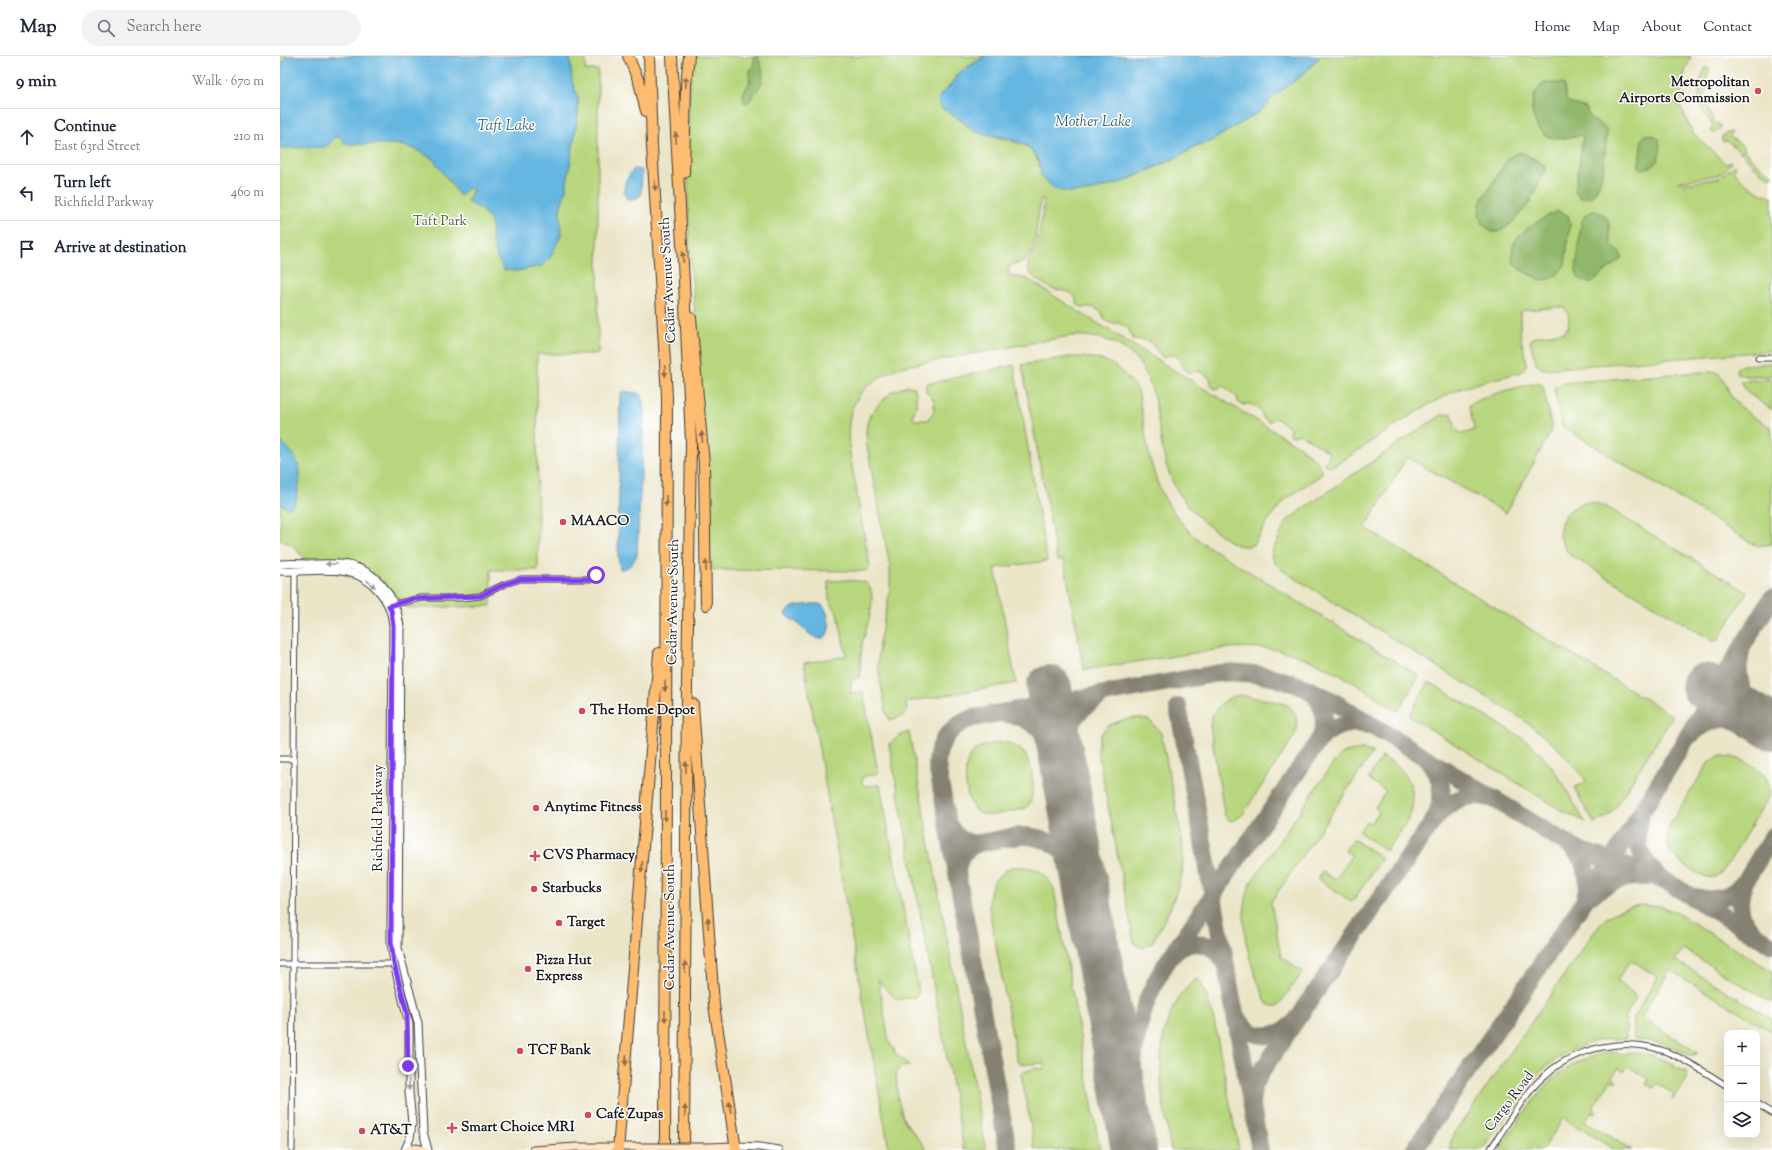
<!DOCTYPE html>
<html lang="en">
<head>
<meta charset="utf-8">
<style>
	body { margin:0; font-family:"Sorts Mill Goudy",serif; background:#f2f2f3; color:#1f2937 }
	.controls { position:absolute; right:12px; bottom:12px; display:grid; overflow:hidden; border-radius:8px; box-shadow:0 4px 16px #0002 }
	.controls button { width:36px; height:36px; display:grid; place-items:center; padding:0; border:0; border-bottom:1px solid #e0e1e3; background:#fff; color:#1f2937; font:20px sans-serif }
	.stop { position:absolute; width:12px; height:12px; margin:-9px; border:3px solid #7c3aed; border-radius:50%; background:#fff }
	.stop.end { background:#7c3aed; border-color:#fff; box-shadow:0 1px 4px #0008 }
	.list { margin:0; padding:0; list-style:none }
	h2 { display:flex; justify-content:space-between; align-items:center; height:52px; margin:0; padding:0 16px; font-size:17px }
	h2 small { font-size:13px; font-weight:400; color:#747a83 }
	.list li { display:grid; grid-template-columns:26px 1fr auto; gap:12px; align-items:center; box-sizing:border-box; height:56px; padding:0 16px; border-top:1px solid #e0e1e3 }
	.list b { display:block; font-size:15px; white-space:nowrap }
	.list p { margin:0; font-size:13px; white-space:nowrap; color:#747a83 }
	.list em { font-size:13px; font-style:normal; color:#747a83 }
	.icon { flex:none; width:22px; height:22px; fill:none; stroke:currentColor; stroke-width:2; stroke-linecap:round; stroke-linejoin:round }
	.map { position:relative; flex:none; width:1492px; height:1094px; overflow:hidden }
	header { display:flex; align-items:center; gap:24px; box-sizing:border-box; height:56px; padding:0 20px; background:#fff; border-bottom:1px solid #e0e1e3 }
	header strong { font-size:19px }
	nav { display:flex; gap:22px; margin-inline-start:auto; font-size:14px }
	.search { width:280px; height:36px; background:#f2f2f3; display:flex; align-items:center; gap:10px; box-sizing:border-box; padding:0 14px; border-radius:22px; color:#747a83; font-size:15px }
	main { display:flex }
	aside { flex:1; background:#fff }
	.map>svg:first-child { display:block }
	.green { fill:#b7d67d; stroke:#6a794c }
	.forest { fill:#91b76c; stroke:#566a44 }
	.water { fill:#65b6e0; stroke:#40697e }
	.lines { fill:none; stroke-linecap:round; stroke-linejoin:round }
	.taxiway { stroke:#848072; stroke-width:18 }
	.runway { stroke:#848072; stroke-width:46 }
	.minor-casing { stroke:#3b3a36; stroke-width:7 }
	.tertiary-casing { stroke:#3b3a36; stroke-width:9 }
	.secondary-casing { stroke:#3b3a36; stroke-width:9 }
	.motorway-casing { stroke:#3b3a36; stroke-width:12 }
	.minor { stroke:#fff; stroke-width:5 }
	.tertiary { stroke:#fff; stroke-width:7 }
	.secondary { stroke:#ffe4c6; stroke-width:7 }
	.motorway { stroke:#febc70; stroke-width:10 }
	.secondary-bridge-casing { stroke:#3b3a36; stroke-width:9; stroke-linecap:butt }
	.secondary-bridge { stroke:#ffe4c6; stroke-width:7 }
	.oneway { fill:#8d6c46 }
	.oneway2 { fill:#999 }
	.route { stroke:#7c3aed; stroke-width:5 }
	.poi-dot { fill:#d1495b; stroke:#fff; stroke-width:1.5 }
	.labels { text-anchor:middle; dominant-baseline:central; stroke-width:3; stroke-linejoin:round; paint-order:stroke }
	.poi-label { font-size:14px; font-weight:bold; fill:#1c1c1c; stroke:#fff; text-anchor:start }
	.park-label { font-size:14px; fill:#525d3e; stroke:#fff }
	.street-label { font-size:14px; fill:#1c1c1c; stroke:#fff }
	.water-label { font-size:15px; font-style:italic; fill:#3d6174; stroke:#fff }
</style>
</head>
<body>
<header>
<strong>Map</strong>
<div class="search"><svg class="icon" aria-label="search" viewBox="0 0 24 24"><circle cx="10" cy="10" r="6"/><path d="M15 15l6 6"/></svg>Search here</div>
<nav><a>Home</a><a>Map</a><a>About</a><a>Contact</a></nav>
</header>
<main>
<aside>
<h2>9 min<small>Walk · 670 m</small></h2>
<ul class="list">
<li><svg class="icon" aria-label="ahead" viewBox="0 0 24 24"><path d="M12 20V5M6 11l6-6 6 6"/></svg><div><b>Continue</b><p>East 63rd Street</p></div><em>210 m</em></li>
<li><svg class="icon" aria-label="left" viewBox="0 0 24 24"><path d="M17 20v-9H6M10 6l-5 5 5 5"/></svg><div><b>Turn left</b><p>Richfield Parkway</p></div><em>460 m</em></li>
<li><svg class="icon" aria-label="arrive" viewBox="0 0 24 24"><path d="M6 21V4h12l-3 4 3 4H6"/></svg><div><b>Arrive at destination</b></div></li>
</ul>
</aside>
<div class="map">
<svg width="1492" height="1094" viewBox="0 0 1492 1094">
	<rect width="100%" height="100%" fill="#fff"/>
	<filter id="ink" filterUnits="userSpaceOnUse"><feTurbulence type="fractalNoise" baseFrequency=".025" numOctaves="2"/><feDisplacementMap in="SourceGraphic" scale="8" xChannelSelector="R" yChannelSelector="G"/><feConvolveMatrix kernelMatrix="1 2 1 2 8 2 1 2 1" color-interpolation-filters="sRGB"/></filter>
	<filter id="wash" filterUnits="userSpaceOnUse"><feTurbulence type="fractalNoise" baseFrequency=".012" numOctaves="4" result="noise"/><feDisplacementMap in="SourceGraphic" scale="16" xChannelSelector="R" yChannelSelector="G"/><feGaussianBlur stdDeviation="0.9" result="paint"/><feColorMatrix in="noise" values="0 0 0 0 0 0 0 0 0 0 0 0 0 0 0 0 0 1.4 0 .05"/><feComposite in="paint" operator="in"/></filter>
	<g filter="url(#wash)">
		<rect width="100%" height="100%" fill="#ebe5c8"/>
		<!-- green -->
		<path class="green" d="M0,0h306l-1,14h13v284h-61l1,216h-47v36l-83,2 -31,-32 -41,-15 -30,-1 -15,-16 -11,-3z
			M412,0h62v8l-4,6v12l-7,17 4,4 14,-38 -3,-9h227l-26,17 -10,14 -9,8v12c7,4 14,8 21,13 5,4 9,9 15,12 29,11 61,2 65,44l45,16 37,-10 38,-17 24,-12 12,-8 13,-3 50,-31 19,-19 25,-18 16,-18h371c-6,13 -9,25 -10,40h4l1,2 -12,1v4l12,-1v2l-6,1 13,28 33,31 4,-2 2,1 -9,9 -5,3 -41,7 5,-1 2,5 1,-2 34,-6 16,-13 1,2 -3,4c11,11 23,23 39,26v152l-2,2 -227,18 -6,-4 -7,-23 2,-4 4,-2 28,-4c7,-6 7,-22 -3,-25l-37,3 -4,3c0,8 0,17 1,26 2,11 10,23 1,33 -24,6 -50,11 -73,22 -39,19 -75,47 -112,70l-8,3 -6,-4 6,-6v-5l-29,-18 -7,2 -4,-2 1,-7 -15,-9 -7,4 -5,-4c-1,-5 -8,-14 -14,-14 -2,0 -4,1 -6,1l-5,-3 -1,-5 -14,-11 -8,3 -5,-4 1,-6 -10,-7 -6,-1 -4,2c-10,-1 -8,-18 -20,-18 -4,0 -6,2 -9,2l-12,-16 -17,-2 -5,-11 -9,-5h-9l-5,-3c-3,-9 -12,-16 -21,-12l-6,-3c-2,-3 -2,-6 -3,-8 -8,-10 -16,-4 -25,-9 -8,-5 -19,-10 -22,-20 -1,-7 6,-16 8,-23 5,-14 6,-30 8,-45l-3,-2 -6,40 -3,11 -7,13 -12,2 -4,3 -1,6 1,3 19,3 43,28 232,142c7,6 20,16 19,25l-36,25 -16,19 -17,27c-15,4 -24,-4 -35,-12 -20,-14 -38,-33 -47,-55 -19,-43 -5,-105 -51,-132 -17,-9 -31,-11 -50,-10l-170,31c-63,26 -55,64 -44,120 4,26 9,52 14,79l-4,5 -153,-1 -3,-3 -13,-233 -6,-66 -3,-65 -1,-67z
			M1426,11l3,2 -3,15v12l-7,1 2,-18z
			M1426,43l4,15 5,10 3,-1 3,3 -6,7 -4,-1 2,-5 -9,-14 -4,-14z
			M1451,76l-1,5 11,7 4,6 -4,3 -14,-13 -3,2 -2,-1v-4l5,-4z
			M1466,96l12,13 14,9v4l-13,-7 -16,-16z
			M789,301c25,0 40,0 58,20 3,4 9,9 11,14 2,6 2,15 4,21 3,19 5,38 11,57 8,29 25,54 48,73l218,134 -21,35c-36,-23 -74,-50 -116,-60 -18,-4 -37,-4 -55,-3l-143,22 -20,-110h-7l-35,-195z
			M1492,307v13h-27l-9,-3 1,-5 5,-3z
			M734,309l33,196 -52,7 21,115 -110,19 1,10 -4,4 -13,4 -4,-7 -8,-47 1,-23 11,-51v-26l-23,-120 -1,-14 1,-9 4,-10 20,-21 16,-6 8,1 2,18 -5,12 4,3h11l7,-9v-11l-8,-8v-8z
			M1432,315c14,2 13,17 20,26 9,14 26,23 40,31v116h-1l-12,2 -6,-2 -191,-118 -8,-36 1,-3 8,-4z
			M1492,323v31l-24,-17 -8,-12z
			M1259,327l4,3 9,44 -46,83 -99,-56 -42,71 308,188 -60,95 -7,6 -12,6 -20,-35 12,-7c-17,-25 -40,-44 -64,-62l-240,-149 -7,-7 -4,-9 15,-32 14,-11 118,-81 24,-15 10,-2 3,14 5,6h7l7,-3c0,-9 -4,-16 -5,-25 22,-12 45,-17 70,-22z
			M1304,446l11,1 10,3 142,86 -29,48 -5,1 -143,-86c-18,-22 -11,-42 14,-53z
			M568,524l17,2c16,11 0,47 -3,63 -1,11 -2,21 -2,32l-8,3 -2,13 13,-2 15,82 -15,4 -1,5 1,3 4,1 13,-1 39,208 -4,4 -18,3 -14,-14 -5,-8 11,64 8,13 13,11 -9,1 -5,5 2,28 6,20 23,30h-38l-85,-487 42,-7 -6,-32 -3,-11 -8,-14 -1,-18z
			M1149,626l95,57c29,22 43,52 61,83l-24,-12 -152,-94z
			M960,639c11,3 37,5 47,10 12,7 12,22 6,33l-50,76c-8,7 -15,11 -19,-1l-14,-88c2,-16 14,-27 30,-30z
			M853,662h8l8,2 12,13 21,106 1,19 -1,17 -11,32 -19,36 -9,5 -7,-3 -2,-3 -36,-189c0,-27 12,-30 35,-35z
			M629,676l77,418h-22l-75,-406 12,-9z
			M727,686c5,3 12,5 16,10 10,11 15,45 3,56 -11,2 -35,10 -45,6 -17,-6 -20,-49 -9,-61 9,-9 23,-10 35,-11z
			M1074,694h9l10,2 -102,150 10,55 22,15 -25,34h-6l-5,-2c-13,-30 -27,-65 -22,-99 1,-7 3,-14 5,-21l84,-122 9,-9z
			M1102,700c8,6 19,11 24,20 7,10 9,27 4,39 -5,12 -16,25 -24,36l-27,-19 7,-11 5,2 8,-11 -4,-4 11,-17 -18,-12z
			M1441,700c20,0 51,14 49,39l-46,75c-4,4 -10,9 -16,7 -10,-1 -33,-18 -38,-26 -4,-8 -3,-17 -1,-25l36,-58 4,-6z
			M1073,783l29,19 -30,44 -34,-23 4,-8 13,9 17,-25 -7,-4z
			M731,811c23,0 32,0 43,22l46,261h-65l-14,-76c7,-5 15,-6 23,-5v-6c-8,0 -21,4 -27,-2l-28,-153c0,-23 4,-29 22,-41z
			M1361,849l20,1 16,7 95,58v32l-89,-54 -8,11 97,59v13l-102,-62 -29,47 57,36 -6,3 -26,-12 -30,-5 -2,-1v-22l24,-39 -27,-17 -14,21 16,12 2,4v3l-9,14v24c-5,1 -12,1 -18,1 -9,1 -18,4 -26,7 -48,17 -72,65 -100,104h-32l1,-9 5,-10 143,-206c11,-12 26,-19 42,-20z
			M917,923l4,3 12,33 26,135h-68c-9,-51 -22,-111 11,-156 5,-6 8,-12 15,-15z
			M1349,996l25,4 20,8v3l12,4 1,4 -2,2 2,1 -15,22 2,-6 -17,-10 -3,4 -8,-4 3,-5 -21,-13 -4,5 -6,-3 -5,9 4,3 -2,2 -4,-2 -19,29 5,3 -2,2 -4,-2 -6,9 47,29h-17l-52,-32 -20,32h-44c26,-38 50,-83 99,-95 5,-1 12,-4 18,-3 3,1 6,2 11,2z"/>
		<!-- forest -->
		<path class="forest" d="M474,0h4c0,5 3,8 4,12 4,14 -6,25 -15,35l-3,-1 -1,-9 7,-11 -1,-8 5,-10z
			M1265,27h16l3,1 2,15 3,4 17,5c2,4 3,10 7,12 7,5 11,4 14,13 -3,21 -1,48 -16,64l-10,1 -6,-7 8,-54 -3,-2c-10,2 -20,5 -31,2 -15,-6 -21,-29 -14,-43 2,-5 6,-8 10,-11z
			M1367,79l9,1 3,3c3,15 0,29 -18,30l-2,-2v-4l3,-24 3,-4z
			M1238,97h5l21,11 1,7 -17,34 -17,19 -13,8h-6l-10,-8 -3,-8 1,-13 28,-45z
			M1278,155l10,4 2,9 -5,41 -8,10 -8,4 -8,1 -22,-11 -6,-7c-1,-6 -1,-14 1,-19 5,-11 33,-28 44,-32z
			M1314,155c21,5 12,16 17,31 1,6 7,7 10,12v5l-29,23c-9,1 -14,-2 -16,-11l5,-47 4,-9z"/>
		<!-- water -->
		<path class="water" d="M6,0h284l2,25 6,16v18l-12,74 -6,20 1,26 -11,23 -8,8 -25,5 -13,-1 -7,-13 -4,-13 -2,-23 -10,-12 -14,-7 6,-12 -5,-3 -8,9 -27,-37 -18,-10 -19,-5h-51l-5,-7h-5l-9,10 -46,1v-78z
			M705,0h335l-16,18 -25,18 -19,19 -50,31 -13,3 -12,8 -62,29 -37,10h-17l-15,-3 -13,-13v-9l-6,-13 -8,-8 -18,-7 -35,-8 -12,-10 -22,-14 -2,-6 2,-6 9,-8 10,-14z
			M354,113l7,1 1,3 -1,22 -8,5 -6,-1c-6,-11 -1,-21 7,-30z
			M343,335l14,2 5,2 2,19 -7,141c-4,8 -8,14 -17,14l-2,-13 2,-162z
			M0,385c25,22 22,33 15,63l-7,4 -8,-4z
			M531,548c4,0 9,-1 12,2 7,7 11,35 -5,32 -7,-1 -14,-9 -18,-13 -5,-4 -12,-7 -15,-11 4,-9 17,-9 26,-10z"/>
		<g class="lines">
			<!-- taxiway -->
			<path class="taxiway" d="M898,651l82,443
				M724,658c33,3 44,22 58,47 2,-27 10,-50 36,-63
				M1412,678c20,-19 45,-19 71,-12 -18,-19 -29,-42 -22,-69
				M1038,685c14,-15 33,-21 53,-15
				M1148,705c16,18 17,38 6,59 14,-19 32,-28 55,-22
				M1360,762c-8,23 2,45 20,59
				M668,767c6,13 17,22 31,20 -14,4 -21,16 -22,30
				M699,787c14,-2 28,-6 42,-7 25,-1 49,15 59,37 5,13 7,26 10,39
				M1291,791c15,13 20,32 14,51
				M1466,824l26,-43
				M1312,839c15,-13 35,-20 55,-18
				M1416,841c20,6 37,-1 50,-17 -9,18 -8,38 7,52
				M894,896c18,-15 42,-10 51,12
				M956,957c11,28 39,28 59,9l-38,56 -4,9 -1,10
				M1015,966l139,-202
				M728,1094l-71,-385c0,-23 14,-40 36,-47l246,-45c40,-3 76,8 110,26l247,150 73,25 20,9 103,62
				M856,1094c-8,-64 -7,-129 29,-185l156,-228c6,-18 3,-35 -12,-47
				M1134,1094l197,-288 161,-264"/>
			<!-- runway -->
			<path class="runway" d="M1424,630l68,41
				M769,632l85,462"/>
		</g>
	</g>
	<g filter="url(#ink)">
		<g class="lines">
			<!-- minor casing -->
			<g class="minor-casing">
				<path id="minor" d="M1478,302h14
					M111,549l30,-7h42l17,-2 25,-12 16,-5h69l6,-4
					M0,703h14
					M0,908h114
					M1477,1048l15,9
					M12,1094l3,-579
					M1210,1094c15,-22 29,-48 47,-67 35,-37 91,-49 137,-28 19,9 36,20 53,31"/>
			</g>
			<!-- tertiary casing -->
			<g class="tertiary-casing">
				<path id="tertiary" d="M0,508c10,-1 21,0 31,0 12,0 25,-1 37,1 30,6 48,32 52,61l-2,322 20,75 5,109 5,18
					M0,515c34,2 73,-10 98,19 10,12 14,22 15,36l-2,315 3,23 15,60v68l3,31 -2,15 -5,12
					M456,1090l24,1 19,3"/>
			</g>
			<!-- secondary casing -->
			<g class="secondary-casing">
				<path id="secondary" d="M429,1091l27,-1
					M128,1094l8,-2 9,2
					M253,1094l43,-3h63"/>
			</g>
			<!-- motorway casing -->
			<g class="motorway-casing">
				<path id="motorway" d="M348,0l11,26 7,29
					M369,0l3,90 15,250 -2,754
					M392,0l12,226 7,161 -4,242 -3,465
					M404,117l2,-88 3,-29
					M411,262l13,146 2,141
					M413,648l21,301 22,145
					M338,1094l41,-497"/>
			</g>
			<!-- minor -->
			<use href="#minor" class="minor"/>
			<!-- tertiary -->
			<use href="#tertiary" class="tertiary"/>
			<!-- secondary -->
			<use href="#secondary" class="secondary"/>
			<!-- motorway -->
			<use href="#motorway" class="motorway"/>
			<!-- secondary-bridge casing -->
			<g class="secondary-bridge-casing">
				<path id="secondary-bridge" d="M359,1091h70"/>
			</g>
			<!-- secondary-bridge -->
			<use href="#secondary-bridge" class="secondary-bridge"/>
		</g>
		<!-- one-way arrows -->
		<defs><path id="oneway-solid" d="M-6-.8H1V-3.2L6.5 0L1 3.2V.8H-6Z"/></defs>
		<g class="oneway">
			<use href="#oneway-solid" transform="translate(406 26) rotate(-87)"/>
			<use href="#oneway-solid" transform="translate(396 82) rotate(-93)"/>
			<use href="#oneway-solid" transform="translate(375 129) rotate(87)"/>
			<use href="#oneway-solid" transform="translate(403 201) rotate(-93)"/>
			<use href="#oneway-solid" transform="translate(385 315) rotate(87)"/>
			<use href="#oneway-solid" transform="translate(422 381) rotate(-95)"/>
			<use href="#oneway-solid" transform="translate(386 445) rotate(90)"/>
			<use href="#oneway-solid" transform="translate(426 510) rotate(-90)"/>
			<use href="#oneway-solid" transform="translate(385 630) rotate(90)"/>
			<use href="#oneway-solid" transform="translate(406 711) rotate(-90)"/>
			<use href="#oneway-solid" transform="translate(385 760) rotate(90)"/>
			<use href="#oneway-solid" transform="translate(362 811) rotate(94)"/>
			<use href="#oneway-solid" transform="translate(428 867) rotate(-94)"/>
			<use href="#oneway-solid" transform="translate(405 911) rotate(-90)"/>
			<use href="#oneway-solid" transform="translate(385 960) rotate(90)"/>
			<use href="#oneway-solid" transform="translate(346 1004) rotate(95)"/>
			<use href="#oneway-solid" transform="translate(450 1051) rotate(-99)"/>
			<use href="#oneway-solid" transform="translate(405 1055) rotate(-90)"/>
		</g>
		<g class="oneway2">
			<use href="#oneway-solid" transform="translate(51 508) rotate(-180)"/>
			<use href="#oneway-solid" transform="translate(91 528) rotate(39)"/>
			<use href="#oneway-solid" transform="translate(129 1029) rotate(89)"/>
		</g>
	</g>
	<g class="lines" filter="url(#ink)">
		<!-- route -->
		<path class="route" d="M128,1010l-1,-53 -13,-49 -3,-23 2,-315 -2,-16 -2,-4 24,-7 67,-3 25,-12 16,-5h69l6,-4"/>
	</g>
	<!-- markers -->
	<g class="poi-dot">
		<circle cx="1478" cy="35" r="4"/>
		<circle cx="283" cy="466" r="4"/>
		<circle cx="302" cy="655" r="4"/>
		<circle cx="256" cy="752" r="4"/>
		<path d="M253 794h4v4h4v4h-4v4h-4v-4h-4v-4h4z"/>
		<circle cx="254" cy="833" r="4"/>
		<circle cx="279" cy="867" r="4"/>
		<circle cx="248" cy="913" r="4"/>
		<circle cx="240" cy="995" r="4"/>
		<circle cx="308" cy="1059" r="4"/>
		<path d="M170 1066h4v4h4v4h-4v4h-4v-4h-4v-4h4z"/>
		<circle cx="82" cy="1075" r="4"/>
	</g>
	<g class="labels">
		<!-- poi labels -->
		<g class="poi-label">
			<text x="1470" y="27" text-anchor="end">Metropolitan<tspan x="1470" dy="16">Airports Commission</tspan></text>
			<text x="291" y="466">MAACO</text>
			<text x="310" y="655">The Home Depot</text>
			<text x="264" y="752">Anytime Fitness</text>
			<text x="263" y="800">CVS Pharmacy</text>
			<text x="262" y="833">Starbucks</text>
			<text x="287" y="867">Target</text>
			<text x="256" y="905">Pizza Hut<tspan x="256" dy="16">Express</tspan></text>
			<text x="248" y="995">TCF Bank</text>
			<text x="316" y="1059">Café Zupas</text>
			<text x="181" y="1072">Smart Choice MRI</text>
			<text x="90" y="1075">AT&amp;T</text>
		</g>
		<!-- park labels -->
		<g class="park-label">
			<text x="160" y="166">Taft Park</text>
		</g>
		<!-- street labels -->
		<g class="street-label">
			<text transform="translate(389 224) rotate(-93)">Cedar Avenue South</text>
			<text transform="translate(394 546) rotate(-89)">Cedar Avenue South</text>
			<text transform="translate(99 762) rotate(-90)">Richfield Parkway</text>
			<text transform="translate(391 871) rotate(-90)">Cedar Avenue South</text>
			<text transform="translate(1230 1046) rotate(-53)">Cargo Road</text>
		</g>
		<!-- water labels -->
		<g class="water-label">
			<text x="813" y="66">Mother Lake</text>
			<text x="226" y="70">Taft Lake</text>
		</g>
	</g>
</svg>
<div class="controls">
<button>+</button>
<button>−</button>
<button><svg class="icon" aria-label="layers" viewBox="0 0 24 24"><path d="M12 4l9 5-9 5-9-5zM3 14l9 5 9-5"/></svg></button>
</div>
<div class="stop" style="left:316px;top:519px"></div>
<div class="stop end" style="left:128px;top:1010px"></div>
</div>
</main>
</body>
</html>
